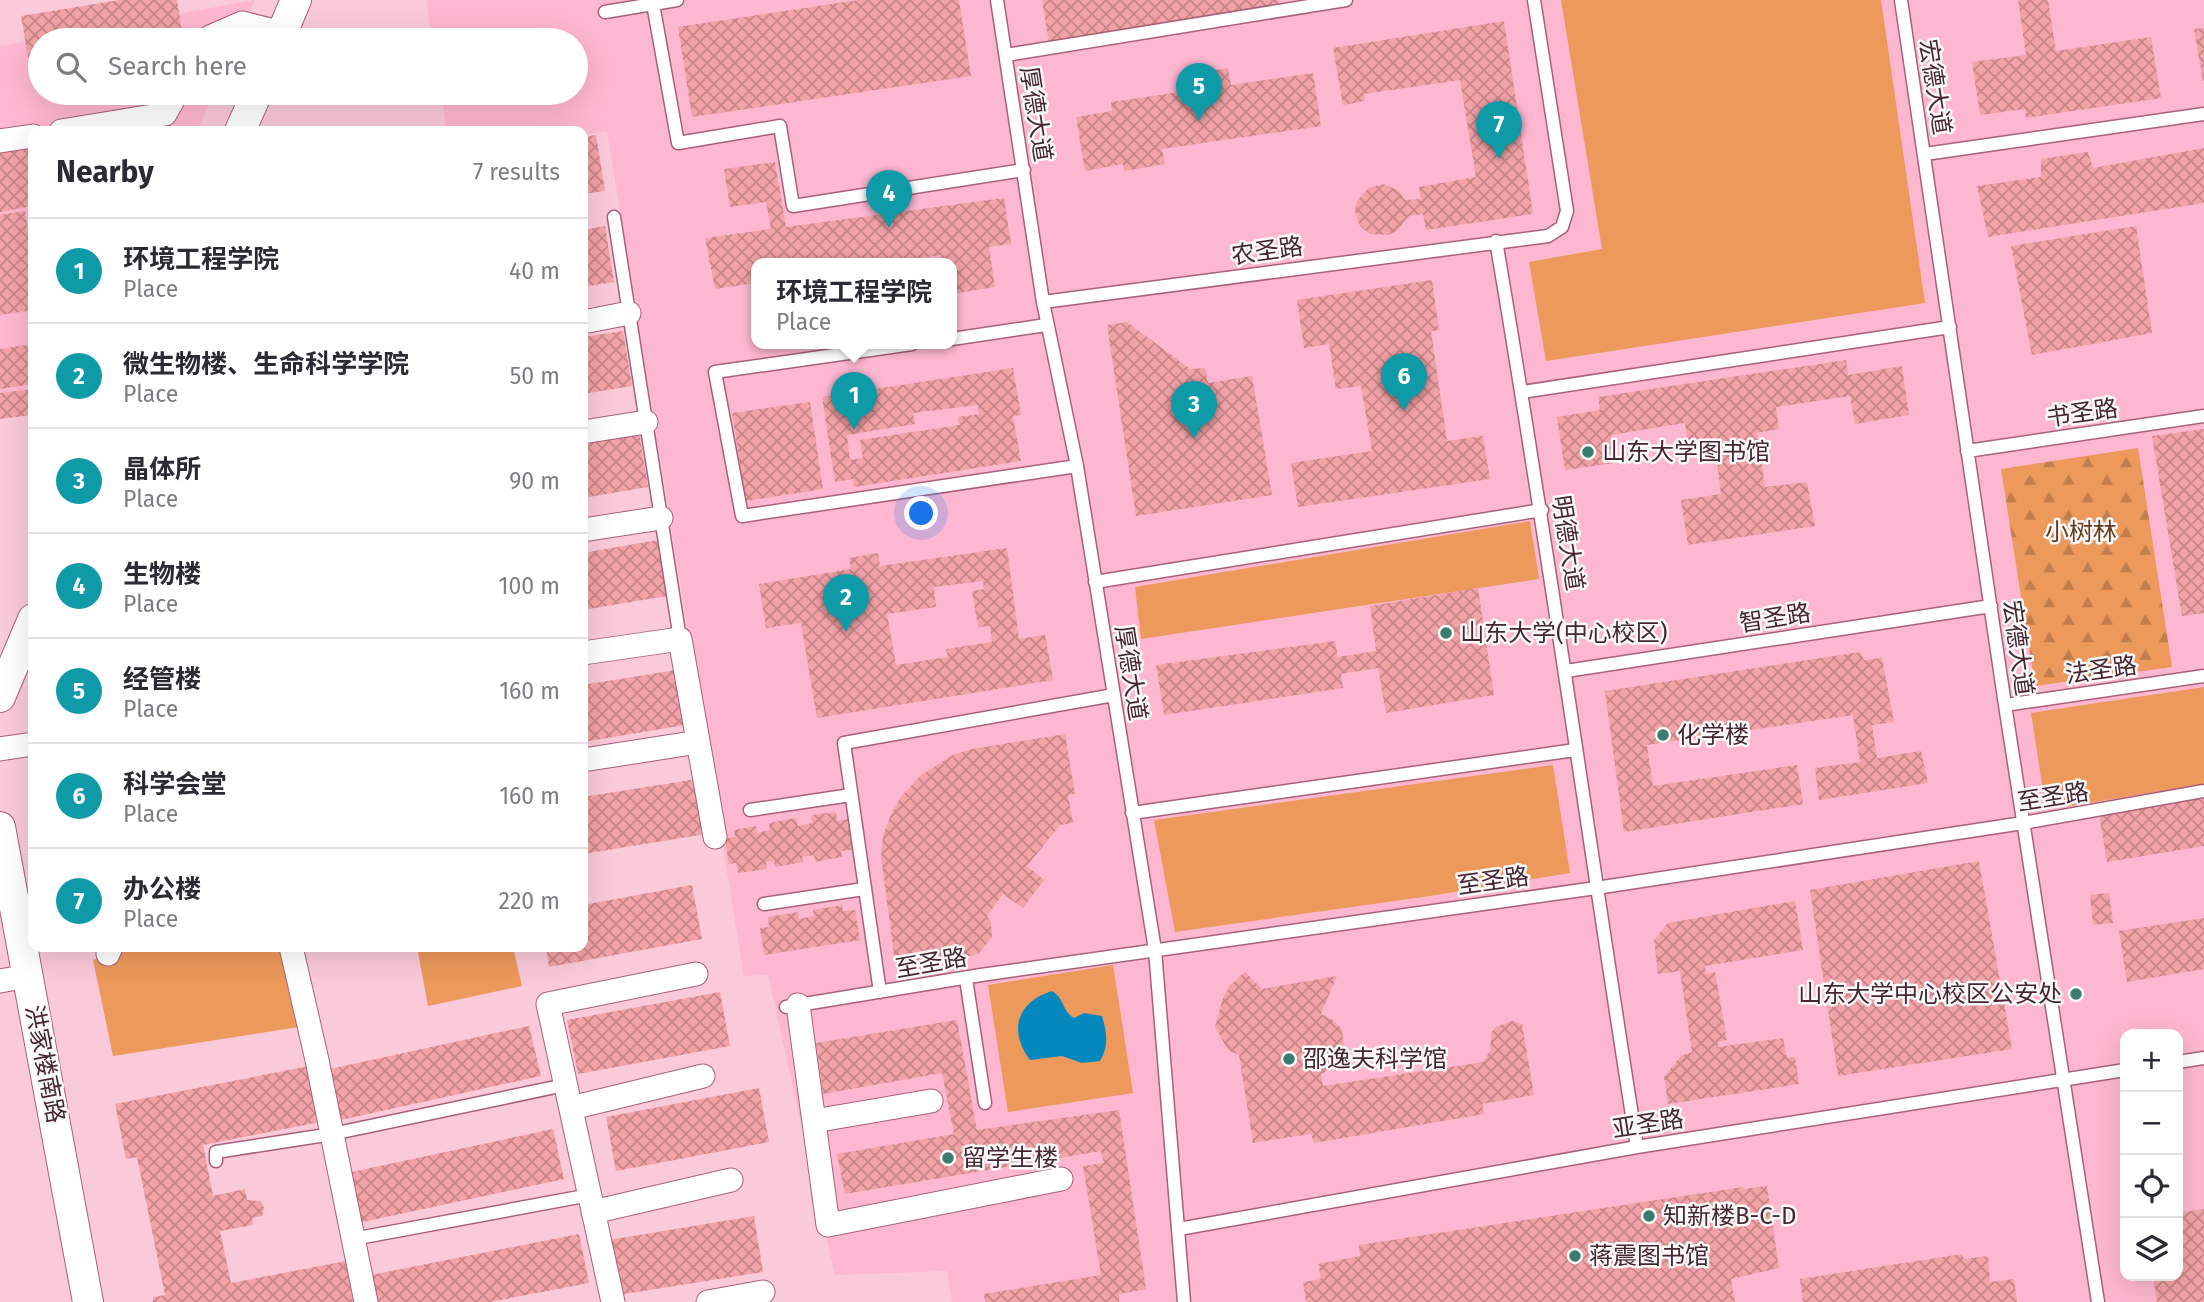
<!DOCTYPE html>
<html lang="en">
<head>
<meta charset="utf-8">
<style>
	body { margin:0; font-family:"Fira Sans","Noto Sans SC",sans-serif; background:#f7f7f7; color:#2b2b33 }
	.controls { position:absolute; right:21px; bottom:21px; display:grid; overflow:hidden; border-radius:14px; box-shadow:0 7px 28px #0002 }
	.controls button { width:63px; height:63px; display:grid; place-items:center; padding:0; border:0; border-bottom:2px solid #e1e1e2; background:#fff; color:#2b2b33; font:35px sans-serif }
	.you { position:absolute; left:922px; top:514px; width:24px; height:24px; margin:-18px; border:5px solid #fff; border-radius:50%; background:#1a73e8; box-shadow:0 0 0 10px #1a73e833 }
	.badge { display:grid; place-items:center; width:46px; height:46px; border-radius:50%; background:#3a7c6d; color:#fff; font-size:23px; font-weight:700 }
	.pin { position:absolute; translate:-50% -58px; filter:drop-shadow(0 2px 4px #0008) }
	.pin::after { content:''; position:absolute; top:37px; width:24px; height:21px; background:inherit; clip-path:polygon(0 0,100% 0,50% 100%) }
	.popup { position:absolute; left:751px; top:258px; width:206px; height:91px; box-sizing:border-box; display:grid; place-content:center; border-radius:14px; background:#fff; filter:drop-shadow(0 2px 5px #0005); font-size:23px; white-space:nowrap; color:#7c7c81 }
	.popup b { font-size:26px; color:#2b2b33 }
	.popup::after { content:''; position:absolute; left:50%; top:100%; margin-left:-14px; border:14px solid transparent; border-top-color:#fff }
	.list { margin:0; padding:0; list-style:none }
	h2 { display:flex; justify-content:space-between; align-items:center; height:91px; margin:0; padding:0 28px; font-size:30px }
	h2 small { font-size:23px; font-weight:400; color:#7c7c81 }
	.list li { display:grid; grid-template-columns:46px 1fr auto; gap:21px; align-items:center; box-sizing:border-box; height:105px; padding:0 28px; border-top:2px solid #e1e1e2 }
	.list b { display:block; font-size:26px; white-space:nowrap }
	.list p { margin:0; font-size:23px; white-space:nowrap; color:#7c7c81 }
	.list em { font-size:23px; font-style:normal; color:#7c7c81 }
	.icon { flex:none; width:38px; height:38px; fill:none; stroke:currentColor; stroke-width:2; stroke-linecap:round; stroke-linejoin:round }
	.map { position:relative; flex:none; width:2204px; height:1302px; overflow:hidden }
	.search { position:absolute; background:#fff; box-shadow:0 7px 28px #0002; left:28px; top:28px; width:560px; height:77px; display:flex; align-items:center; gap:18px; box-sizing:border-box; padding:0 24px; border-radius:38px; color:#7c7c81; font-size:26px }
	.panel { position:absolute; background:#fff; box-shadow:0 7px 28px #0002; left:28px; top:126px; width:560px; height:826px; border-radius:14px }
	.map>svg:first-child { display:block }
	.built { fill:#feb7d0; fill-rule:evenodd }
	.forest { fill:url(#forest-firs) }
	.park { fill:#ec995b }
	.water { fill:#0488be }
	.building { fill:url(#building-cross-hatch); fill-rule:evenodd }
	.lines { fill:none; stroke-linecap:round; stroke-linejoin:round }
	.service-casing { stroke:#a85f7b; stroke-width:15 }
	.minor-casing { stroke:#a85f7b; stroke-width:25 }
	.tertiary-casing { stroke:#a85f7b; stroke-width:32 }
	.service { stroke:#fff; stroke-width:12 }
	.minor { stroke:#fff; stroke-width:23 }
	.tertiary { stroke:#fff; stroke-width:30 }
	.poi-dot { fill:#3a7c6d; stroke:#f9f9f9; stroke-width:2.5 }
	.labels { text-anchor:middle; dominant-baseline:central; stroke-width:5; stroke-linejoin:round; paint-order:stroke }
	.street-label { font-size:24px; fill:#452632; stroke:#f9f9f9 }
	.poi-label { font-size:24px; fill:#452632; stroke:#f9f9f9; text-anchor:start }
	.park-label { font-size:24px; fill:#653b1a; stroke:#f9f9f9 }
</style>
</head>
<body>
<div class="map">
<svg width="2204" height="1302" viewBox="0 0 2204 1302">
	<defs>
		<pattern id="forest-firs" width="22" height="20" patternUnits="userSpaceOnUse" patternTransform="scale(1.75)"><rect width="22" height="20" fill="#ec995b"/><path d="M5 1l3.5 6h-7zM16 11l3.5 6h-7z" fill="#c17d4c"/></pattern>
		<pattern id="building-cross-hatch" width="8" height="8" patternUnits="userSpaceOnUse" patternTransform="scale(1.75)"><rect width="8" height="8" fill="#f3a3a7"/><path d="M0 0l8 8M0 8l8-8" fill="none" stroke="#c78589"/></pattern>
	</defs>
	<rect width="100%" height="100%" fill="#fac9da"/>
	<!-- built -->
	<path class="built" d="M255,0l-18,40h-197v53h174l-17,38h-164v279l-33,4v-368z
		M426,0h1778v1302h-1252l-5,-31 -112,4 -67,-300 -24,1 -137,-845 -24,4v-4h-136l-6,-38h135v-53h-144zM756,264h196v80h-196zM2125,1034h53v242h-53z"/>
	<!-- forest -->
	<path class="forest" d="M2138,448l34,219 -137,19 -34,-217z"/>
	<!-- park -->
	<path class="park" d="M1561,0h320l44,303 -379,58 -17,-99 73,-13z
		M1530,521l9,58 -398,60 -6,-52z
		M2204,687v97l-158,26 -15,-97z
		M1553,765l17,108 -140,23 -255,36 -21,-112z
		M126,947h156l17,80 -186,29 -20,-96z
		M417,947h96l9,39 -94,20z
		M1113,965l20,128 -125,19 -20,-127z"/>
	<!-- water -->
	<path class="water" d="M1052,991c13,8 10,20 22,27l10,-5 18,3c5,17 7,29 -2,45l-18,2 -20,-7 -32,4c-22,-30 -13,-58 22,-69z"/>
	<!-- building -->
	<path class="building" d="M120,0h57l6,38 -13,2h-130v21l-11,2 -8,-47z
		M858,0h101l12,76 -279,41 -14,-90z
		M1042,0h236l1,4 -230,38z
		M2018,0h30l8,51 95,-14 10,61 -135,20 -1,-9 -45,6 -8,-53 54,-7z
		M1504,21l29,193 -107,16 -3,-16 -14,2 -12,15 -9,4 -18,-1 -9,-7 -4,-7 -2,-10 2,-9 11,-13 16,-4 15,7 6,9 16,-1 -2,-12 57,-10 -16,-97 -96,14 1,7 -22,4 -10,-57z
		M2204,28v53h-1l-9,-52z
		M1228,68l3,17 82,-12 8,53 -159,23 3,15 -41,7 -1,-7 -38,7 -9,-54 36,-6 -1,-9 103,-15 -3,-16z
		M596,135l9,56 -22,3v-57z
		M33,145v61l-33,6v-62z
		M2204,148v55l-216,34 -11,-51 64,-9v-18l47,-7 5,16z
		M775,162l11,65 218,-29 7,46 -22,3 6,40 -43,7v-30h-9l-2,-9 -57,9h-128v19l-41,6 -10,-51 66,-9 -5,-27 -36,5 -6,-38z
		M25,211l8,53v46l-33,5v-100z
		M605,226l9,56 -31,5v-57z
		M2136,226l16,107 -120,22 -21,-109z
		M1432,280l7,50 -8,1 16,110 36,-5 7,43 -192,28 -7,-44 81,-12 -11,-65 -25,3 -7,-45 -25,4 -7,-48z
		M1127,322l63,47 15,-1 3,15 44,-7 20,119 -136,21 -29,-191z
		M623,331l9,55 -49,8v-57z
		M33,344v40l-33,5v-40z
		M1846,360l2,15 54,-9 7,49 -54,9 -5,-28 -74,11 3,22 -22,4 8,54 42,-5 8,44 -127,19 -7,-45 40,-6 -7,-56 -26,4 -3,-19 -74,12 3,28 -49,7 -8,-53 43,-7 -2,-13z
		M1013,368l8,47 -8,1 8,45 -167,26 -1,-8 -18,3 -13,-85zM978,405l1,9 -21,3 1,8 -99,15 3,18 -13,2 -3,-25 68,-11 -2,-11z
		M33,389v26l-33,4v-26z
		M810,402l13,87 -77,12 -14,-88z
		M2204,429v184l-22,3 -30,-180z
		M639,432l9,55 -65,11v-57z
		M658,540l9,56 -84,14v-57z
		M1007,548l12,91 26,-4 8,45 -236,38 -16,-95 -35,5 -7,-44 92,-15 -2,-11 29,-5 2,13zM983,581l1,8 -12,2 6,36 12,-1 2,16 -46,7 2,8 -52,8 -9,-51 49,-7 -2,-20z
		M1478,588l16,107 -108,18 -8,-45 -37,6 2,14 -179,27 -8,-50 179,-24 3,16 38,-6 -6,-45z
		M1860,652l4,8 18,-2 12,64 -22,3 5,33 44,-7 7,32 -109,17 -4,-32 45,-6 -7,-47 -206,30 6,41 144,-21 6,39 -179,28 -19,-141z
		M682,669l9,55 -108,18v-57z
		M1065,734l10,60 -7,1 5,28 -13,2 -33,41 17,14 -21,28 -20,-14 -16,22 4,7 1,14 -13,16 -8,3 -14,-1 -8,6 -53,8 -15,-112 2,-21 7,-19 10,-19 21,-23 32,-20 19,-6z
		M697,779l9,55 -123,20v-57z
		M2204,797v49l-97,16 -8,-48z
		M836,812l1,9 11,-2 5,31 -12,1 1,6 -27,5 -1,-7 -12,2 1,5 -28,5 -1,-6 -8,1 1,7 -29,4 -2,-10 -7,1 -4,-25 10,-2 -1,-7 22,-4 1,7 13,-3 -1,-7 27,-5 2,8 14,-3 -1,-8z
		M1979,861l33,188 -174,27 -28,-186z
		M692,885l10,54 -153,28 -3,-20h37v-42z
		M2109,893l4,30 -20,2 -3,-30z
		M1795,901l8,49 -98,16 1,8 9,-2 12,68 -9,2v5l65,-9 4,20 8,-1 4,27 -131,20 -4,-27 17,-21 11,-4 -12,-81 -22,3 -4,-34 14,-17z
		M842,905l1,6 12,-1 5,30 -96,15 -4,-27 9,-1 -1,-10 30,-5 1,7 15,-3 -1,-6z
		M2204,918v51l-77,13 -8,-51z
		M1245,972l17,17 75,-13 -16,38 12,6 9,9 2,20 -13,20 -10,5 2,12 160,-24 7,-11 1,-18 5,-6 16,-6 10,3 12,71 -52,9 2,10 -170,29 -3,-9 -58,9 -14,-88 -11,-5 -13,-23 8,-29 7,-13z
		M720,992l10,54 -152,28 -11,-54z
		M957,1020l20,110 142,-20 27,179 -27,5v8h-134l-1,-8 117,-19 -18,-109 21,-3 -3,-12 -256,43 -8,-40 117,-20 -12,-61 -119,21 -7,-51z
		M529,1026l12,50 -205,45 -11,-51z
		M309,1066l11,56 -117,23 10,51 32,-7 2,11 14,1 3,7 -2,8 -10,2 1,7 -33,6 11,52 115,-22 7,41h-200v-5l12,-2 -28,-138 -11,2 -11,-55z
		M759,1088l10,54 -153,29 -10,-54z
		M553,1129l11,50 -206,44 -11,-50z
		M1767,1186l12,82 -48,11 4,23h-429l-3,-20 18,-3 -3,-15 42,-8 -1,-11 384,-58 1,2z
		M2204,1209v93h-47l-4,-26h25v-63z
		M754,1216l9,56 -145,23 -9,-55z
		M579,1234l10,49 -99,19h-114l-5,-27z
		M1962,1254l2,5 24,-3 2,26 24,-3 3,23h-214l-3,-23z"/>
	<g class="lines">
		<!-- service casing -->
		<g class="service-casing">
			<path id="service" d="M997,0l46,302 34,164 78,484 29,352
				M1901,0l104,705 93,597
				M653,4l25,139 102,-17 13,80 231,-36
				M605,12l72,-12
				M1006,55l340,-55
				M1925,154l279,-40
				M614,217l66,422
				M1496,241c52,302 93,604 141,906
				M1043,302l505,-66 14,-9 5,-16 -33,-211
				M952,339l94,-14
				M912,344l-197,28 27,144 335,-50
				M1522,392l428,-65
				M1967,451l237,-35
				M1095,582l447,-72
				M1566,671l425,-65
				M2005,705l199,-29
				M750,810l101,-15
				M1132,813l443,-63
				M764,904l100,-15
				M966,979l19,124
				M880,992l-36,-249 270,-48
				M786,1007l195,-32 615,-87 427,-65 181,-32
				M2178,1062l26,-4
				M216,1161v-9l116,-18 233,-49
				M1179,1229l458,-82 488,-77
				M353,1239l237,-44"/>
		</g>
		<!-- minor casing -->
		<g class="minor-casing">
			<path id="minor" d="M208,40l2,-3 32,-14 40,10
				M61,131l104,-17 12,-21
				M0,141l33,-5
				M583,322l46,-9
				M583,432l63,-10
				M583,530l78,-12
				M583,653l97,-14 35,198
				M0,749l33,-5
				M583,760l115,-18
				M291,947l26,113 49,242
				M108,954l3,-7
				M0,981l28,-5
				M798,1005l30,220 233,-46
				M571,1108l132,-32
				M814,1121l117,-20
				M593,1212l138,-32
				M613,1302l-65,-298 148,-30
				M708,1302l55,-10"/>
		</g>
		<!-- tertiary casing -->
		<g class="tertiary-casing">
			<path id="tertiary" d="M279,40l17,-40
				M240,131l17,-38
				M0,697l33,-78
				M0,827l88,475"/>
		</g>
		<!-- service -->
		<use href="#service" class="service"/>
		<!-- minor -->
		<use href="#minor" class="minor"/>
		<!-- tertiary -->
		<use href="#tertiary" class="tertiary"/>
	</g>
	<!-- markers -->
	<g class="poi-dot">
		<circle cx="1588" cy="452" r="7"/>
		<circle cx="1446" cy="633" r="7"/>
		<circle cx="1663" cy="735" r="7"/>
		<circle cx="2076" cy="994" r="7"/>
		<circle cx="1289" cy="1059" r="7"/>
		<circle cx="948" cy="1158" r="7"/>
		<circle cx="1649" cy="1216" r="7"/>
		<circle cx="1575" cy="1256" r="7"/>
	</g>
	<g class="labels">
		<!-- street labels -->
		<g class="street-label">
			<text transform="translate(1935 87) rotate(81)">宏德大道</text>
			<text transform="translate(1036 114) rotate(81)">厚德大道</text>
			<text transform="translate(1267 251) rotate(-8)">农圣路</text>
			<text transform="translate(2082 413) rotate(-8)">书圣路</text>
			<text transform="translate(1568 543) rotate(81)">明德大道</text>
			<text transform="translate(1775 618) rotate(-9)">智圣路</text>
			<text transform="translate(2018 648) rotate(82)">宏德大道</text>
			<text transform="translate(2101 670) rotate(-8)">法圣路</text>
			<text transform="translate(1131 673) rotate(81)">厚德大道</text>
			<text transform="translate(2053 797) rotate(-9)">至圣路</text>
			<text transform="translate(1493 881) rotate(-8)">至圣路</text>
			<text transform="translate(931 963) rotate(-10)">至圣路</text>
			<text transform="translate(45 1064) rotate(79)">洪家楼南路</text>
			<text transform="translate(1648 1124) rotate(-9)">亚圣路</text>
		</g>
		<!-- poi labels -->
		<g class="poi-label">
			<text x="1602" y="452">山东大学图书馆</text>
			<text x="1460" y="633">山东大学(中心校区)</text>
			<text x="1677" y="735">化学楼</text>
			<text x="2062" y="994" text-anchor="end">山东大学中心校区公安处</text>
			<text x="1303" y="1059">邵逸夫科学馆</text>
			<text x="962" y="1158">留学生楼</text>
			<text x="1663" y="1216">知新楼B-C-D</text>
			<text x="1589" y="1256">蒋震图书馆</text>
		</g>
		<!-- park labels -->
		<g class="park-label">
			<text x="2081" y="532">小树林</text>
		</g>
	</g>
</svg>
<div class="controls">
<button>+</button>
<button>−</button>
<button><svg class="icon" aria-label="locate" viewBox="0 0 24 24"><circle cx="12" cy="12" r="6"/><path d="M12 2v4M12 18v4M2 12h4M18 12h4"/></svg></button>
<button><svg class="icon" aria-label="layers" viewBox="0 0 24 24"><path d="M12 4l9 5-9 5-9-5zM3 14l9 5 9-5"/></svg></button>
</div>
<div class="you"></div>
<div class="pin badge" style="left:854px;top:430px;background:#0f9aa8">1</div>
<div class="popup"><b>环境工程学院</b>Place</div>
<div class="pin badge" style="left:846px;top:632px;background:#0f9aa8">2</div>
<div class="pin badge" style="left:1194px;top:439px;background:#0f9aa8">3</div>
<div class="pin badge" style="left:889px;top:228px;background:#0f9aa8">4</div>
<div class="pin badge" style="left:1199px;top:121px;background:#0f9aa8">5</div>
<div class="pin badge" style="left:1404px;top:411px;background:#0f9aa8">6</div>
<div class="pin badge" style="left:1499px;top:159px;background:#0f9aa8">7</div>
<div class="search"><svg class="icon" aria-label="search" viewBox="0 0 24 24"><circle cx="10" cy="10" r="6"/><path d="M15 15l6 6"/></svg>Search here</div>
<section class="panel">
<h2>Nearby<small>7 results</small></h2>
<ul class="list">
<li><span class="badge" style="background:#0f9aa8">1</span><div><b>环境工程学院</b><p>Place</p></div><em>40 m</em></li>
<li><span class="badge" style="background:#0f9aa8">2</span><div><b>微生物楼、生命科学学院</b><p>Place</p></div><em>50 m</em></li>
<li><span class="badge" style="background:#0f9aa8">3</span><div><b>晶体所</b><p>Place</p></div><em>90 m</em></li>
<li><span class="badge" style="background:#0f9aa8">4</span><div><b>生物楼</b><p>Place</p></div><em>100 m</em></li>
<li><span class="badge" style="background:#0f9aa8">5</span><div><b>经管楼</b><p>Place</p></div><em>160 m</em></li>
<li><span class="badge" style="background:#0f9aa8">6</span><div><b>科学会堂</b><p>Place</p></div><em>160 m</em></li>
<li><span class="badge" style="background:#0f9aa8">7</span><div><b>办公楼</b><p>Place</p></div><em>220 m</em></li>
</ul>
</section>
</div>
</body>
</html>
